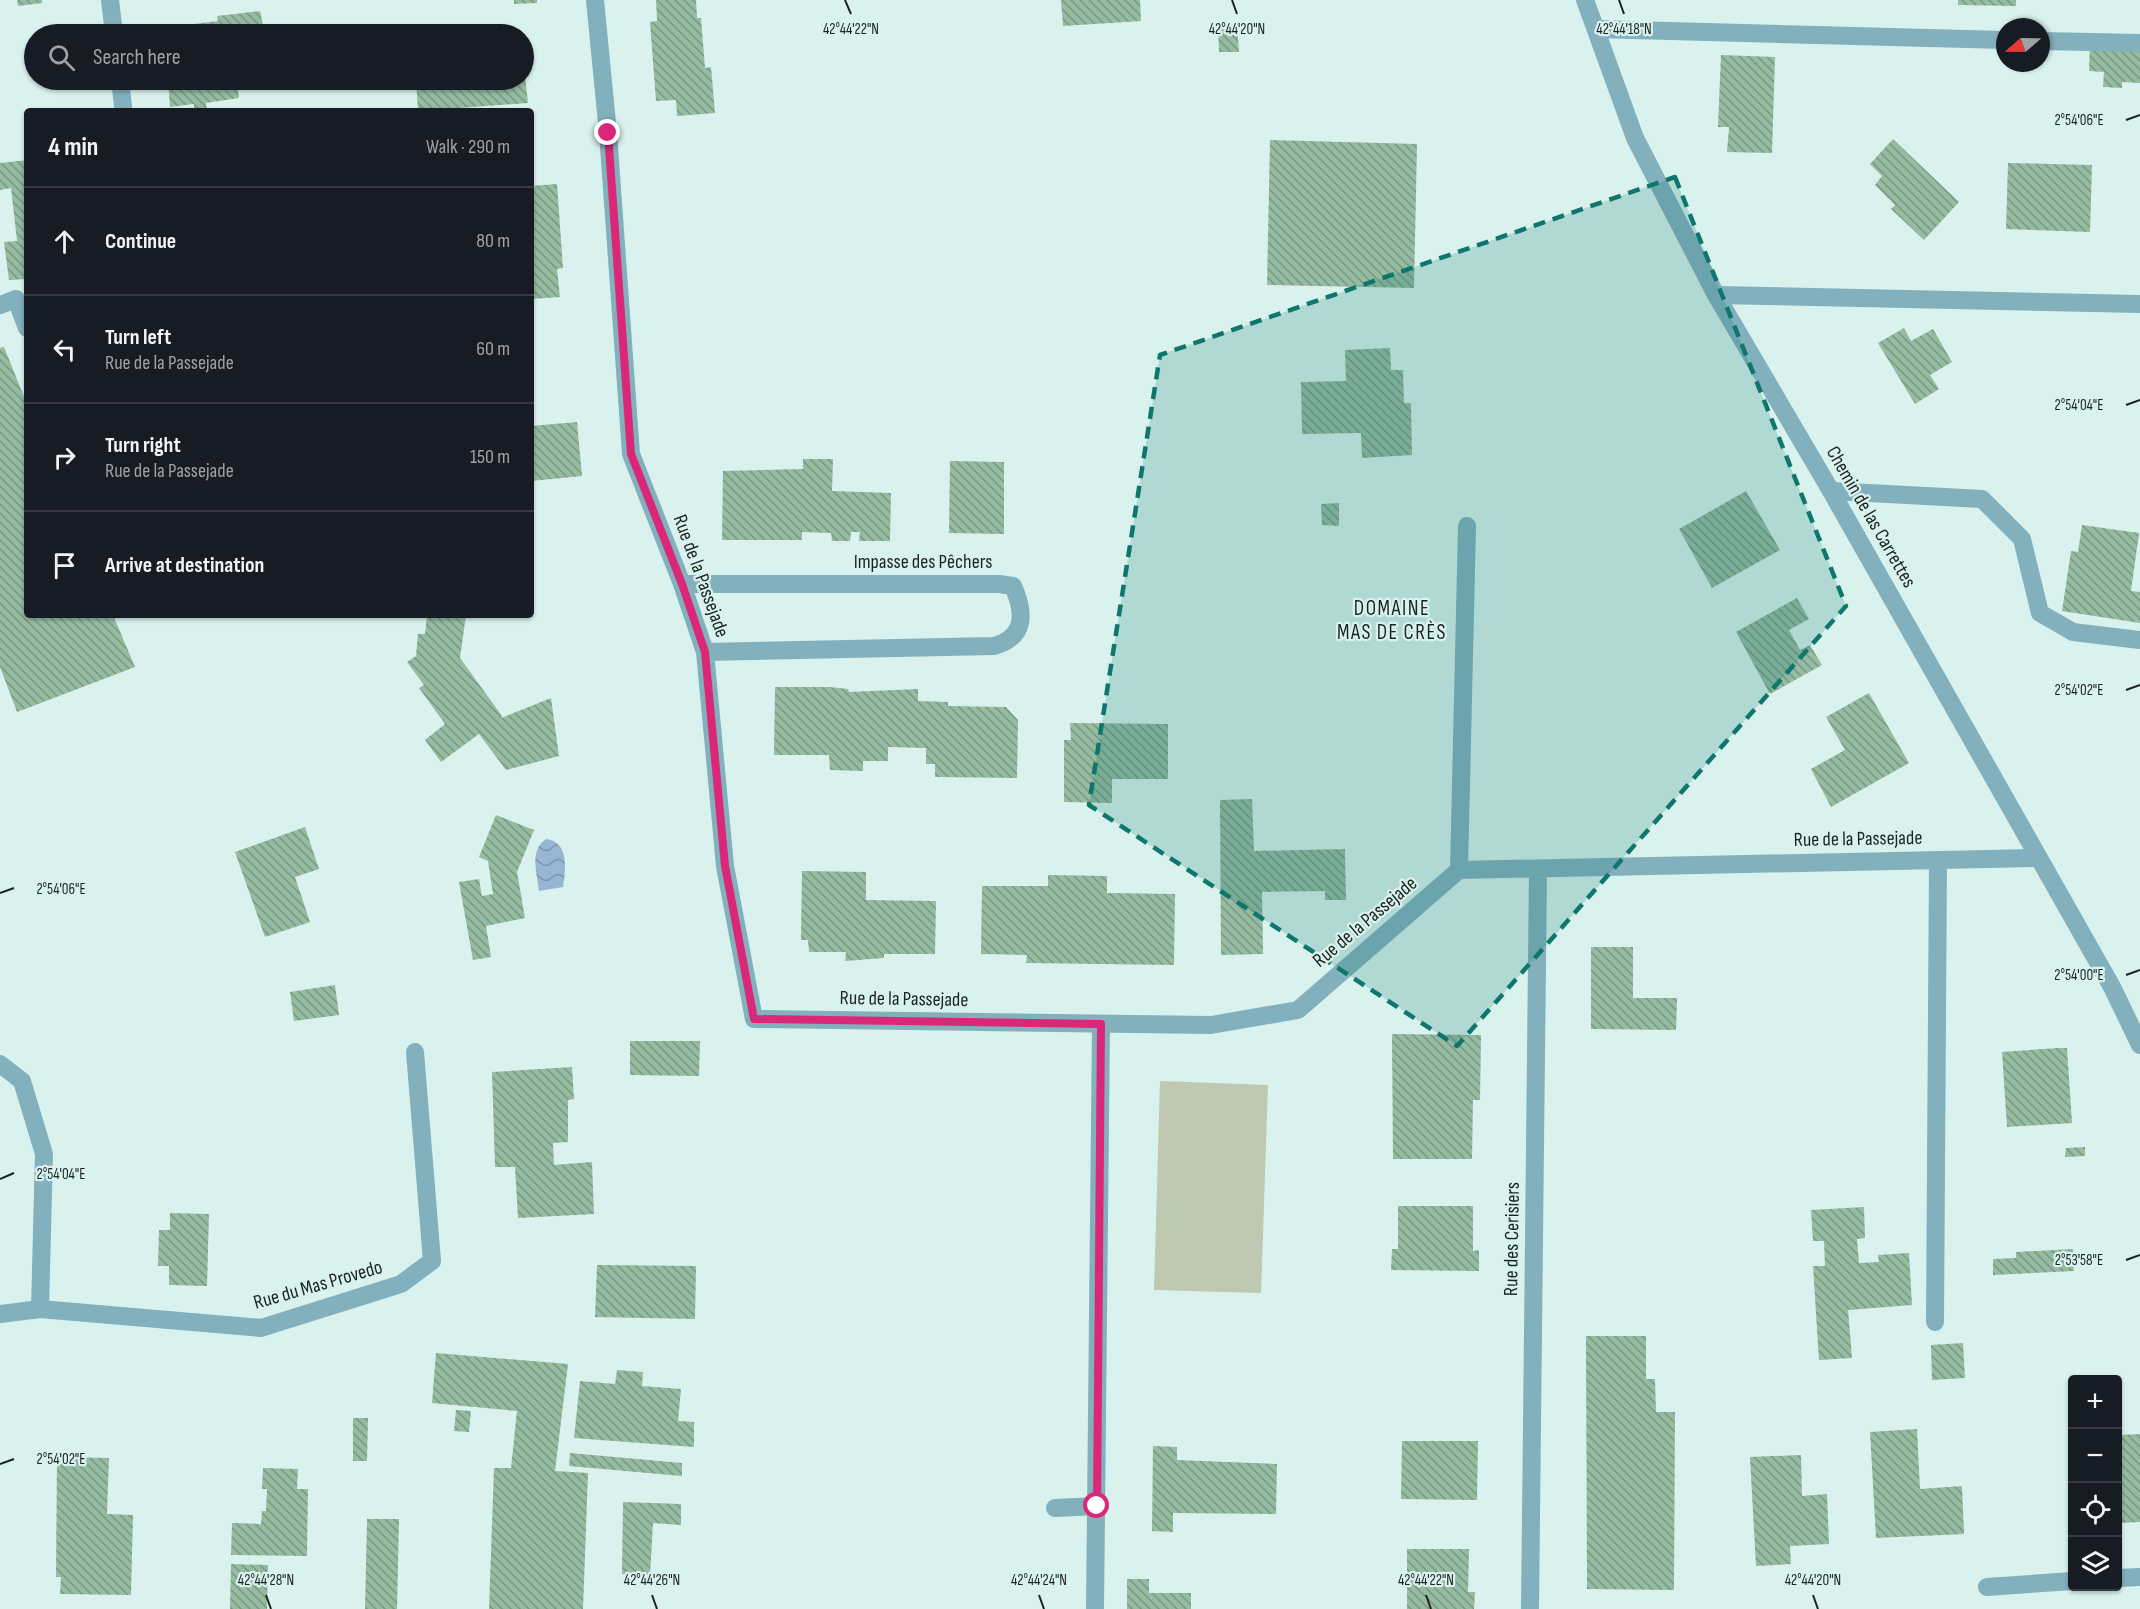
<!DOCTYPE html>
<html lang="en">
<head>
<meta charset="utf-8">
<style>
	body { margin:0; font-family:"Sofia Sans Condensed",sans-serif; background:#20242c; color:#f1f3f6 }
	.controls { position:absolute; right:18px; bottom:18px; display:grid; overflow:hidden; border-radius:6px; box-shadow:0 2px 4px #0004 }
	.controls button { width:54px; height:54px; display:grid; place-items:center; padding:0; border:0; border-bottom:2px solid #363941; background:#171b24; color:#f1f3f6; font:30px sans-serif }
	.compass { position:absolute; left:1996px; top:18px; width:54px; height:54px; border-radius:50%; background:#171b24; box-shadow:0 2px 4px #0004; rotate:250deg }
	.stop { position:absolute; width:18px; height:18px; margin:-14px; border:4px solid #db2777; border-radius:50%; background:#fff }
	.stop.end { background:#db2777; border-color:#fff; box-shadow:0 2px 6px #0008 }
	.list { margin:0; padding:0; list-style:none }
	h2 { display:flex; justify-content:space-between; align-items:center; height:78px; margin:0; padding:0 24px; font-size:26px }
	h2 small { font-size:20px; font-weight:400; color:#9ea1a6 }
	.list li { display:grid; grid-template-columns:39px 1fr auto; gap:18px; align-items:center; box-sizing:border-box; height:108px; padding:0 24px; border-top:2px solid #363941 }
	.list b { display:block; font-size:22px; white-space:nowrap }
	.list p { margin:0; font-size:20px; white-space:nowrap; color:#9ea1a6 }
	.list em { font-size:20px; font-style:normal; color:#9ea1a6 }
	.icon { flex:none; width:33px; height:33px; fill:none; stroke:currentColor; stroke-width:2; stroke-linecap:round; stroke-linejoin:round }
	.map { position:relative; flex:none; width:2140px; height:1609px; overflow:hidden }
	.search { position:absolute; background:#171b24; box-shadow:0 2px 4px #0004; left:24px; top:24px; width:510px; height:66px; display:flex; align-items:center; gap:15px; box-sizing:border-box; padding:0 21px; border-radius:33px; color:#9ea1a6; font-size:22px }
	.panel { position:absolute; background:#171b24; box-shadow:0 2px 4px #0004; left:24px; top:108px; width:510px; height:510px; border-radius:6px }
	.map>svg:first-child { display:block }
	.pitch { fill:#bfc8b0 }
	.water { fill:url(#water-waves) }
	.building { fill:url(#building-back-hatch) }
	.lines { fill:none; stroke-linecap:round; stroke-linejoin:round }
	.lane { stroke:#82b0bc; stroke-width:18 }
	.street { stroke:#82b0bc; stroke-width:18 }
	.route { stroke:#db2777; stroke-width:8 }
	.marked { fill:#0f766e; fill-opacity:0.2; stroke:#0f766e; stroke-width:4.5; stroke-dasharray:12 8; stroke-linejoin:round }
	.ticks { fill:none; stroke:#1b2423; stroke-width:2 }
	.labels { text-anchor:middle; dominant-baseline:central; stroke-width:4.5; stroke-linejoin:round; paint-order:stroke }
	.street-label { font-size:20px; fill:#1b2423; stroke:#d9f2ee }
	.neighbourhood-label { font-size:21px; letter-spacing:1.5px; fill:#1b2423; stroke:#d9f2ee }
	.ticks-label { font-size:15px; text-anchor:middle; fill:#1b2423; stroke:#d9f2ee; stroke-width:4.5; stroke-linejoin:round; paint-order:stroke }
</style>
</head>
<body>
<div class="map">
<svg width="2140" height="1609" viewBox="0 0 2140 1609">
	<defs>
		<pattern id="water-waves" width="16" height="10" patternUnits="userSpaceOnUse" patternTransform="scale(1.5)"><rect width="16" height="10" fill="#97b6d4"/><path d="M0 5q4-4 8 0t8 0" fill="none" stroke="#7a94ac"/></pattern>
		<pattern id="building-back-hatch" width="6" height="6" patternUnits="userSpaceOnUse" patternTransform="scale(1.5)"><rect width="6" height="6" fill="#95bba1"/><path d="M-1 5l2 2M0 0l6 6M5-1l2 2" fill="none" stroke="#799883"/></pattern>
	</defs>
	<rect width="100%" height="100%" fill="#d9f2ee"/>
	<!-- pitch -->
	<path class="pitch" d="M1160,1081l108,4 -7,208 -107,-3z"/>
	<!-- water -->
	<path class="water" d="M546,839c23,2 20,31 17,48l-24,4c-2,-18 -10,-41 7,-52z"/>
	<!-- building -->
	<path class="building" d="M17,0h25v3l-24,3z
		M514,0h23v3l-23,1z
		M656,0h40l1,18h4l4,50 6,-1 4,46 -38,3 -1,-16 -20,1 -6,-79 7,-1z
		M1061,0h79l1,21 -78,5z
		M1958,0h58v6l-58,-1z
		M260,11l5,23h-70l-1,-10 24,-3 -1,-5z
		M1237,24l2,28h-20l-1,-26z
		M2090,45l50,2v36l-18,-1v6l-19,-1 1,-15 -15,-1z
		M1721,55l54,2 -3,96 -45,-1 2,-25h-11z
		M524,68l4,35 -110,8 -2,-31h108z
		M180,80h68v1l-11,1 2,16 -33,5 1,8h-13v-7l-24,3 -2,-26z
		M1893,139l66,63 -35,38 -33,-31 4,-4 -20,-20 7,-9 -12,-12z
		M1270,140l147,4 -3,144 -147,-3z
		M27,160v119l-18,1 -5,-38 13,-1 -6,-53 -11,2v-27z
		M2008,163l84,2 -2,67 -84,-3z
		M557,184l6,84 -6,1 3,28 -29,2v-113z
		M1904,328l7,13 22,-12 19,33 -22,13 9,14 -24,15 -37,-61z
		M4,347l23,57v211h86l22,52 -118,45 -17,-45v-319z
		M1390,348l1,22h12l1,33h7l1,52 -50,3 -1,-25 -59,1 -1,-52 45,-1 -1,-31z
		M577,422l5,54 -51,5v-55z
		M803,459h30l-1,32 59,2 -1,48h-31l1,-9h-9l-1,9h-18l-1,-8 -29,-1v8h-80l1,-69 80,-2z
		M950,461l54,1v72l-55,-1z
		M1746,491l34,59 -68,38 -33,-59z
		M1339,503v23l-17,-1 -1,-21z
		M2082,525l57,8 -8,58 9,1v31l-78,-12 9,-60 7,1z
		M1797,598l12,21 -20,11 11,20 10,-5 12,20 -52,29 -34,-62z
		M427,615h39l-6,43 42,58 -1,2 50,-20 8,58 -53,14 -27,-36 -38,28 -16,-22 20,-16 -26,-36 5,-3 -17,-23 9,-6 2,-22h7z
		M775,687h55l18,2 1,3 69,-3v12l30,1v4l58,1 12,13 -1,58 -82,-1v-13h-9v-16l-38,-1v14h-25v10l-33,-1 -1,-15h-55z
		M1869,693l40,70 -78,44 -20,-38 34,-19 -19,-33z
		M1070,723l98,1v55h-56v24l-48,-1v-62h7z
		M1252,799l2,52 91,-2 1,51h-21v-9l-63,1 1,62 -42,1 -1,-155z
		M496,815l38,15 -17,42 8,46 -39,8 5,31 -18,3 -14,-78 20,-3 3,17 11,-2 -5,-33 -9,-4z
		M305,827l14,42 -24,8 15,45 -45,15 -30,-85z
		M802,871l64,1v28l70,1 -1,53h-51v4l-39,3 1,-9h-37l-1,-12h-7z
		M1048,875l59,1v17l68,1 -1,71 -148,-2 1,-8 -46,-1 1,-68h66z
		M1591,947h42v51h44l-1,32 -85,-1z
		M335,985l4,30 -45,6 -4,-29z
		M1392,1034l89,1 -1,65h-7l-1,59h-79z
		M630,1041h70l-1,35 -69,-1z
		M2058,1048h9l5,75 -65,4 -5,-75z
		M572,1067l2,32 -6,1v42l-15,1 1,22 38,-3 2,52 -76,4 -3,-51h-20l-3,-95z
		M2085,1147v9l-20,1 1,-9z
		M1398,1206h75v45l6,-1v21l-88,-1 1,-21h6z
		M1864,1207l1,31 -8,1 2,24 20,-1 -1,-7 31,-2 3,52 -64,5 4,48 -33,2 -6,-94h12l-1,-25h-11l-2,-31z
		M170,1213l39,1 -2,72 -38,-1v-19h-11l1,-36h11z
		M2073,1249l1,22 -81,4v-16l23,-1v-6z
		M597,1265l99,1 -1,53 -100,-2z
		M1586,1336h60v43h9l1,33h19l-1,178 -87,-1z
		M1963,1343l2,35 -33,2 -1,-35z
		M436,1353l132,11 -13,107 33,2 -5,136h-94l5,-141h17l6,-57 -85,-8z
		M617,1370l26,2 -1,14 39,3 -3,32 16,1v25l-120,-9 6,-57 35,3z
		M456,1410l15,1 -2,21 -15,-1z
		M353,1418h15l-1,43h-14z
		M1917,1429l3,60 42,-3 2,48 -88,4 -6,-106z
		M2140,1434v88l-21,1 -1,-88z
		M1402,1441h76l-1,59 -76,-1z
		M1153,1446l24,1v13l100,4 -1,50 -103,-1v19l-21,-1z
		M2068,1449h4v18h-3z
		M570,1453l112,10v13l-113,-10z
		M1801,1455l1,41 25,-2 2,50 -39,2 1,18 -35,2 -6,-109z
		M57,1457l52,1 -2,56 26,1 -2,80 -71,-1 1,-17h-5z
		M263,1468l35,1 -1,20h11l-1,67 -76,-1 1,-32 29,1 1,-13h4l1,-22h-5z
		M623,1502l58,2v21l-28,-2 -3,52 -28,-1z
		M367,1519h32l-2,90h-32z
		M1407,1549h62l-1,43h7l-1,17h-67z
		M231,1564l37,1 -1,44h-37z
		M1127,1579h22v14h42v16h-64z"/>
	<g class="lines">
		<!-- lane -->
		<path class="lane" d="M110,0l4,34
			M1596,29l409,11
			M2041,41l99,2
			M120,80l3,26
			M1716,295l424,9
			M0,305l16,-6 11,29
			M1831,491l151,8 40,40 18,74 33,19 67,8
			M1459,870l8,-344
			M2118,1578l22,-1
			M1987,1587l85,-6"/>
		<!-- street -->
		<path class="street" d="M595,0l13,133 23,321 51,130 23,68 20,214 29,153 457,6 87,-15 161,-140 579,-12
			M1585,0l50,138 81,157 115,196 281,496 28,58
			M682,584h317l14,2c12,27 13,51 -19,60l-289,6
			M0,1064l22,17 22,73 -4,155
			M0,1314l40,-5 221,19 140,-44 31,-23 -17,-209
			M1935,1322l3,-462
			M1055,1508l42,-2
			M1095,1609l6,-585
			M1530,1609l8,-740"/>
	</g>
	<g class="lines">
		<!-- route -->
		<path class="route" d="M608,133l23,321 51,130 23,68 20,214 29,153 347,5 -4,482"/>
	</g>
	<!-- marked area -->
	<path class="marked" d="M1675,177l171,429 -389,440 -368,-241 71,-450z"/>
	<!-- ticks -->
	<path class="ticks" d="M845,0l6,14M1232,0l5,14M1619,0l5,14M2126,120l14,-5M2126,405l14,-5M2126,690l14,-5M0,893l14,-5M2126,975l14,-5M0,1179l14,-6M2126,1260l14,-5M0,1464l14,-5M266,1595l5,14M652,1595l5,14M1039,1595l5,14M1426,1595l5,14M1813,1595l5,14"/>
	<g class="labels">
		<!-- street labels -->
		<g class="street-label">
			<text transform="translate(1871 517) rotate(60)">Chemin de las Carrettes</text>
			<text x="923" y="562">Impasse des Pêchers</text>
			<text transform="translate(701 576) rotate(70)">Rue de la Passejade</text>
			<text transform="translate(1858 839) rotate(-1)">Rue de la Passejade</text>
			<text transform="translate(1365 922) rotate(-40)">Rue de la Passejade</text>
			<text transform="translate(904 999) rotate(1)">Rue de la Passejade</text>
			<text transform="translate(1512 1239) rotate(-89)">Rue des Cerisiers</text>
			<text transform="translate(318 1285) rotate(-16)">Rue du Mas Provedo</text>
		</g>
		<!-- neighbourhood labels -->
		<g class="neighbourhood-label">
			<text x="1392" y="608">DOMAINE<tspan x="1392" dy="24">MAS DE CRÈS</tspan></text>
		</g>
	</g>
	<g class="ticks-label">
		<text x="851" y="34">42°44'22"N</text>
		<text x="1237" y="34">42°44'20"N</text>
		<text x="1624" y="34">42°44'18"N</text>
		<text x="2079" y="125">2°54'06"E</text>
		<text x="2079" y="410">2°54'04"E</text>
		<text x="2079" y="695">2°54'02"E</text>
		<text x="61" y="894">2°54'06"E</text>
		<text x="2079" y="980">2°54'00"E</text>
		<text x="61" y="1179">2°54'04"E</text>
		<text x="2079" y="1265">2°53'58"E</text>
		<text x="61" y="1464">2°54'02"E</text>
		<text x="266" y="1585">42°44'28"N</text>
		<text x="652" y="1585">42°44'26"N</text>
		<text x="1039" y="1585">42°44'24"N</text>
		<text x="1426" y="1585">42°44'22"N</text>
		<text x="1813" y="1585">42°44'20"N</text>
	</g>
</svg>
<div class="controls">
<button>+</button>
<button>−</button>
<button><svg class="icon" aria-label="locate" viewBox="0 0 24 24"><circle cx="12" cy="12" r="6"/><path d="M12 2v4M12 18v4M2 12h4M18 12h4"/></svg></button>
<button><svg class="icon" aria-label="layers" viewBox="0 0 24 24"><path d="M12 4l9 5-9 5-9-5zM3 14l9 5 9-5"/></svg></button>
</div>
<svg class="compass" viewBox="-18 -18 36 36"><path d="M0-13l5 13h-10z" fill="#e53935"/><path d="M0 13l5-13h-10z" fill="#9ea1a6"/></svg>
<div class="stop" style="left:1097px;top:1506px"></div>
<div class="stop end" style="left:608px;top:133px"></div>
<div class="search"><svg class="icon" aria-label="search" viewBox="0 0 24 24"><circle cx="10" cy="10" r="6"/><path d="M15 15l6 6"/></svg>Search here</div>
<section class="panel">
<h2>4 min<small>Walk · 290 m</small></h2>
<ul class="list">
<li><svg class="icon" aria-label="ahead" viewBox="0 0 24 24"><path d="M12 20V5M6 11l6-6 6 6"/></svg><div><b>Continue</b></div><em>80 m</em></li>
<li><svg class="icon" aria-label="left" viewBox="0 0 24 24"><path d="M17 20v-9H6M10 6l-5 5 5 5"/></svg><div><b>Turn left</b><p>Rue de la Passejade</p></div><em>60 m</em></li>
<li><svg class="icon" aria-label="right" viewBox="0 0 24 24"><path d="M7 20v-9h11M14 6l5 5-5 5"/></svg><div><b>Turn right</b><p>Rue de la Passejade</p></div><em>150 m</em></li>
<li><svg class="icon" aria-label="arrive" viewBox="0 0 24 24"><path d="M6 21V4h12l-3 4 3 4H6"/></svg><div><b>Arrive at destination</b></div></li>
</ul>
</section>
</div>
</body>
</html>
